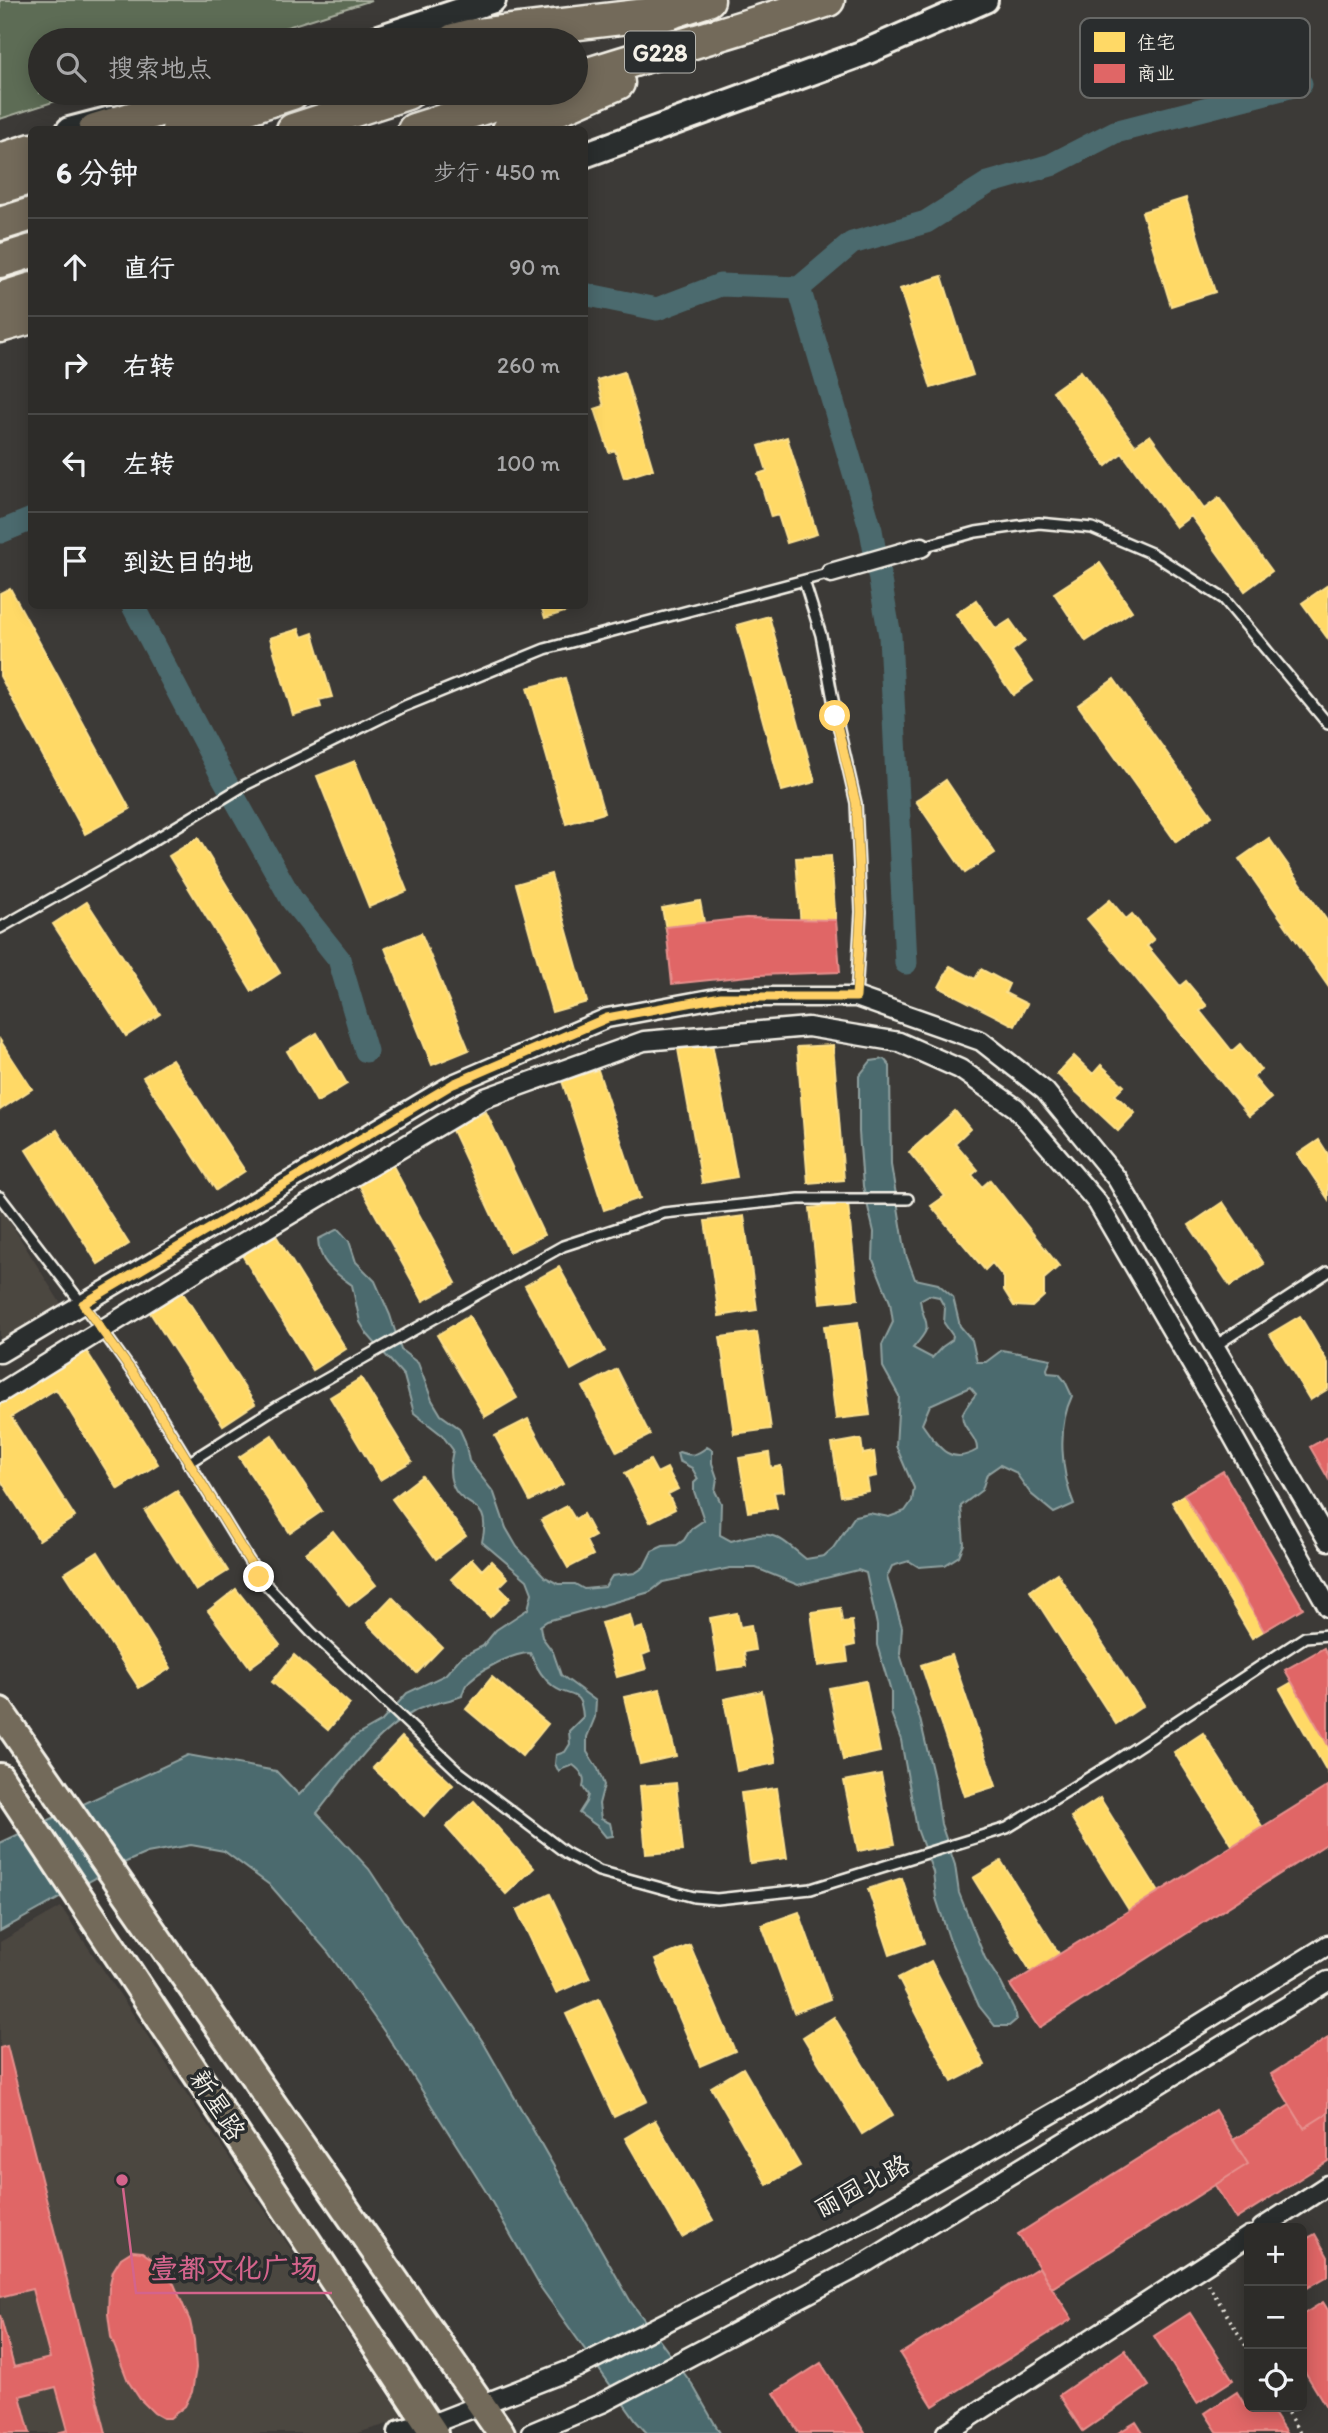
<!DOCTYPE html>
<html lang="zh">
<head>
<meta charset="utf-8">
<style>
	body { margin:0; font-family:Itim,"LXGW WenKai TC",sans-serif; background:#353431; color:#f1f3f6 }
	.controls { position:absolute; right:21px; bottom:21px; display:grid; overflow:hidden; border-radius:10px; box-shadow:0 4px 18px #0003 }
	.controls button { width:63px; height:63px; display:grid; place-items:center; padding:0; border:0; border-bottom:2px solid #484846; background:#2d2c29; color:#f1f3f6; font:35px sans-serif }
	.stop { position:absolute; width:21px; height:21px; margin:-16px; border:5px solid #ffd166; border-radius:50%; background:#fff }
	.stop.end { background:#ffd166; border-color:#fff; box-shadow:0 2px 7px #0008 }
	.list { margin:0; padding:0; list-style:none }
	h2 { display:flex; justify-content:space-between; align-items:center; height:91px; margin:0; padding:0 28px; font-size:30px }
	h2 small { font-size:23px; font-weight:400; color:#a7a7a8 }
	.list li { display:grid; grid-template-columns:46px 1fr auto; gap:21px; align-items:center; box-sizing:border-box; height:98px; padding:0 28px; border-top:2px solid #484846 }
	.list b { display:block; font-size:26px; white-space:nowrap }
	.list em { font-size:23px; font-style:normal; color:#a7a7a8 }
	.icon { flex:none; width:38px; height:38px; fill:none; stroke:currentColor; stroke-width:2; stroke-linecap:round; stroke-linejoin:round }
	.map { position:relative; flex:none; width:1328px; height:2433px; overflow:hidden }
	.search { position:absolute; background:#2d2c29; box-shadow:0 4px 18px #0003; left:28px; top:28px; width:560px; height:77px; display:flex; align-items:center; gap:18px; box-sizing:border-box; padding:0 24px; border-radius:38px; color:#a7a7a8; font-size:26px }
	.panel { position:absolute; background:#2d2c29; box-shadow:0 4px 18px #0003; left:28px; top:126px; width:560px; height:483px; border-radius:10px }
	.map>svg:first-child { display:block }
	.built { fill:#4c4641 }
	.green { fill:#5d6c54; stroke:#a8ae9e; stroke-width:2 }
	.water { fill:#4c6a6e; stroke:#8fa09f; stroke-width:2; fill-rule:evenodd }
	.homes { fill:#ffd966; stroke:#fce08d; stroke-width:2 }
	.shops { fill:#e06666; stroke:#e6908d; stroke-width:2 }
	.lines { fill:none; stroke-linecap:round; stroke-linejoin:round }
	.canal { stroke:#4c6a6e; stroke-width:23 }
	.lane-casing { stroke:#f4f1e8; stroke-width:14 }
	.street-casing { stroke:#f4f1e8; stroke-width:23 }
	.secondary-casing { stroke:#f4f1e8; stroke-width:30 }
	.primary-casing { stroke:#f4f1e8; stroke-width:32 }
	.highway-casing { stroke:#f4f1e8; stroke-width:37 }
	.path { stroke:#f4f1e8; stroke-width:3.5; stroke-dasharray:2 5; stroke-linecap:butt }
	.lane { stroke:#2a2d2e; stroke-width:9 }
	.street { stroke:#2a2d2e; stroke-width:18 }
	.secondary { stroke:#2a2d2e; stroke-width:24 }
	.primary { stroke:#736b5a; stroke-width:26 }
	.highway { stroke:#736b5a; stroke-width:32 }
	.route { stroke:#ffd166; stroke-width:9 }
	.labels { text-anchor:middle; dominant-baseline:central; stroke-width:7; stroke-linejoin:round; paint-order:stroke }
	.shield { fill:#2a2d2e; stroke:#b7b6b0; stroke-width:2 }
	.shield-label { font-size:24px; font-weight:bold; fill:#f4f1e8 }
	.street-label { font-size:26px; fill:#f4f1e8; stroke:#2a2d2e }
	.key { fill:#2a2d2e; stroke:#676866; stroke-width:2 }
	.key-label { font-size:19px; fill:#f4f1e8 }
	.leader { fill:none; stroke:#d4648c; stroke-width:2.5 }
	.callout-dot { fill:#d4648c; stroke:#2a2d2e; stroke-width:2.5 }
	.callout-label { font-size:28px; text-anchor:middle; font-weight:bold; fill:#d4648c; stroke:#2a2d2e; stroke-width:7; stroke-linejoin:round; paint-order:stroke }
</style>
</head>
<body>
<div class="map">
<svg width="1328" height="2433" viewBox="0 0 1328 2433">
	<rect width="100%" height="100%" fill="#3c3a37"/>
	<filter id="ink" filterUnits="userSpaceOnUse"><feTurbulence type="fractalNoise" baseFrequency=".0143" numOctaves="2"/><feDisplacementMap in="SourceGraphic" scale="14" xChannelSelector="R" yChannelSelector="G"/><feConvolveMatrix kernelMatrix="1 2 1 2 8 2 1 2 1" color-interpolation-filters="sRGB"/></filter>
	<g filter="url(#ink)">
		<!-- built -->
		<path class="built" d="M0,1206l61,98 -61,38z
			M61,1907l344,512 -48,14h-357v-491z"/>
		<!-- green -->
		<path class="green" d="M0,0h372l-126,40h-206v53h41l-81,26z"/>
		<!-- water -->
		<path class="water" d="M884,1059l6,7 1,99 15,90 9,24 23,5 15,13 7,29 12,14 5,22h9l16,-12 49,9 -4,10 1,4 11,1 6,7 7,15c-15,31 -11,77 2,108l-20,9 -23,-19 -16,-22 -15,-7 -13,9 -5,16 -21,16 3,38 -5,12 -14,9 -26,2 -10,-6 -17,5 -5,11 15,50 -2,27 20,65 15,64 6,41 14,41 4,28 26,65 16,25 13,26 2,11 -7,6h-14l-16,-20 -30,-68 -13,-40 -3,-26 -16,-43 -16,-89 -10,-27v-21l-14,-47v-20l-11,-52 -8,-3 -60,15 -42,-17h-26l-67,14 -13,10 -103,29 -7,5 2,11 11,15 8,23 35,26 -1,16 -8,20v15l11,17 6,16 -5,19 2,15 9,4 3,13 -7,1 -9,-11 -18,-13 7,-11 2,-7 -5,-8c3,-10 -2,-16 -10,-22l-11,4 -3,3 -4,-8 1,-9 9,-3 5,-8 -1,-13 14,-14c-2,-29 -12,-18 -29,-30 -11,-8 -19,-22 -24,-34 -17,0 -54,18 -64,32 -1,1 -4,10 -4,11 -15,6 -32,7 -47,15 -45,25 -67,64 -98,102l52,56 114,173 148,260 61,82 28,49h-73l-11,-12 -95,-133 -56,-98 -97,-153 -60,-85 -57,-66 -47,-35 -33,-6 -44,8 -28,12 -119,66v-88l188,-88 88,16 23,24 55,-58 28,-16 25,-28 38,-18 16,-18 22,-11 13,-16 32,-21 4,-16 -5,-13 -45,-38c11,-46 -21,-30 -30,-59 -4,-11 -1,-22 1,-33l-11,-15 -28,-22 -10,-37 -37,-42 -7,-12 -8,-37c-18,-13 -33,-22 -34,-46l20,-10 11,12 7,21 19,19 15,34 11,35 17,13 14,37 9,15 18,13 6,13 4,20 25,32 12,35 11,19 28,30 13,7h17l9,5 21,-2 7,-11 23,-3 9,-6 8,-16 11,-5 14,-1 7,-5 7,-11 13,-9 -10,-29v-8l4,-4 -6,-11 -13,-7 -2,-8 2,-1c12,4 17,4 28,-5l5,3v13l5,15 -2,13 6,12 -1,32 11,6c42,-12 43,-8 75,18l18,-3 9,-8 22,-32 14,-3 20,4 16,-6 7,-10 2,-13 -18,-42 3,-50 -16,-29 -1,-22 11,-23 -3,-20 -17,-42 1,-28 -11,-46 -4,-54v-56l12,-15zM929,1295l10,2 6,11 -1,15 9,13 -1,4 -10,7 -10,11 -19,-10c24,-27 10,-21 7,-48zM970,1387l6,7c-4,5 -11,13 -13,19 -4,14 15,23 14,37 -28,17 -40,-5 -55,-26l8,-19z"/>
		<!-- homes -->
		<path class="homes" d="M1186,198l29,94 -44,14 -29,-94z
			M942,276l31,99 -42,13 -31,-99z
			M1081,371l54,74 15,-10 54,74 15,-11 53,73 -27,20 -54,-75 -15,11 -54,-74 -16,13 -53,-75z
			M624,372l29,97 -29,9 -9,-28 -6,2 -14,-43 9,-3 -7,-26z
			M787,437l30,97 -30,9 -9,-28 -7,2 -13,-43 9,-3 -8,-25z
			M1100,563l32,48 -46,30 -32,-48z
			M1328,585v54l-26,-36z
			M10,588l120,221 -45,25 -85,-158v-83z
			M976,600l20,29 14,-9 15,21 -13,10 21,30 -20,14 -57,-81z
			M541,606h32l1,3 -29,9z
			M769,616l46,166 -33,9 -45,-166z
			M299,629l3,8 11,-4 19,64 -13,3 2,7 -28,8 -23,-77z
			M565,678l39,135 -38,11 -39,-136z
			M1114,679l98,137 -36,26 -98,-137z
			M355,761l52,130 -38,16 -52,-131z
			M946,780l49,73 -30,20 -49,-72z
			M198,838l82,135 -28,18 -83,-135z
			M1269,838l59,84v64l-89,-127z
			M831,856l8,111 -35,2 -8,-111z
			M551,874l36,128 -35,10 -36,-128z
			M1110,900l16,19 6,-5 22,26 -7,6 33,40 6,-5 21,25 -7,5 32,40 8,-7 21,26 -8,7 18,21 -22,18 -162,-197z
			M700,901l13,69 -38,7 -13,-69z
			M87,902l73,112 -34,22 -73,-112z
			M421,933l48,117 -37,15 -47,-117z
			M950,966l25,13 6,-10 28,15 -4,9 22,11 -12,22 -76,-39z
			M317,1033l30,51 -30,18 -30,-51z
			M0,1040l32,49 -32,21z
			M712,1043l25,134 -35,6 -24,-134z
			M833,1045l11,135 -36,3 -11,-136z
			M1074,1056l19,18 8,-9 23,21 -9,9 20,18 -17,18 -61,-57z
			M172,1059l73,112 -29,19 -73,-113z
			M598,1070l42,128 -36,12 -42,-129z
			M955,1111l15,18 -15,14 23,27 -6,5 10,12 8,-7 69,86 -15,13v17l-12,11 -18,-1 -10,-16v-12l-12,-15 -7,7 -54,-64 14,-10 -36,-44z
			M486,1112l58,123 -35,17 -58,-124z
			M57,1130l72,114 -31,20 -72,-114z
			M1319,1140l9,14v45l-30,-45z
			M392,1164l64,119 -33,18 -65,-118z
			M1223,1202l41,62 -34,22 -41,-61z
			M848,1204l10,95 -38,4 -10,-95z
			M744,1216l13,94 -38,6 -14,-95z
			M275,1234l71,115 -33,21 -71,-115z
			M559,1267l46,84 -34,19 -46,-84z
			M181,1290l74,114 -32,21 -74,-114z
			M469,1316l48,82 -32,19 -48,-82z
			M1300,1316l28,47v26l-18,11 -40,-66z
			M858,1322l12,93 -34,4 -12,-93z
			M757,1332l14,97 -37,5 -14,-97z
			M84,1347l74,117 -40,25 -62,-100 -45,28 64,100 -36,23 -39,-61v-79z
			M617,1369l33,66 -33,17 -34,-65z
			M361,1378l51,83 -32,19 -50,-83z
			M528,1419l35,65 -33,17 -35,-65z
			M272,1435l50,76 -32,22 -51,-76z
			M861,1439l2,15 11,-2 3,24 -10,2 2,13 -28,5 -9,-52z
			M769,1453l2,15 10,-2 3,25 -10,1 3,16 -29,4 -9,-54z
			M650,1460l7,13 10,-5 11,21 -10,5 7,15 -25,13 -25,-49z
			M422,1476l44,60 -30,23 -44,-60z
			M1201,1484l81,136 -30,18 -80,-136z
			M177,1491l51,80 -32,20 -51,-80z
			M567,1506l8,13 8,-5 12,22 -9,5 7,14 -25,13 -27,-48z
			M333,1531l43,54 -27,21 -43,-53z
			M98,1552l73,116 -32,20 -74,-115z
			M472,1559l10,11 9,-9 17,17 -9,9 11,11 -20,19 -39,-38z
			M1057,1573l86,133 -27,18 -86,-133z
			M236,1589l44,56 -30,22 -42,-56z
			M392,1597l50,50 -25,26 -50,-50z
			M840,1608l2,14 10,-1 3,24 -9,2 2,15 -30,4 -7,-54z
			M737,1613l3,14 11,-2 4,25 -11,2 2,14 -28,4 -8,-52z
			M630,1615l4,15 9,-3 7,25 -8,3 4,14 -29,8 -16,-54z
			M294,1655l56,49 -22,26 -56,-48z
			M952,1655l44,131 -31,10 -44,-131z
			M1308,1673l20,35v65l-48,-84z
			M492,1677l56,47 -26,32 -56,-47z
			M866,1681l14,71 -37,8 -14,-72z
			M660,1689l16,67 -36,8 -16,-67z
			M762,1691l14,72 -39,8 -13,-72z
			M1203,1733l76,120 -30,19 -75,-120z
			M402,1737l51,48 -29,31 -51,-48z
			M881,1774l14,70 -37,7 -14,-70z
			M676,1783l7,68 -37,3 -6,-68z
			M777,1788l10,70 -37,5 -9,-70z
			M1100,1798l75,120 -30,18 -74,-119z
			M474,1801l60,67 -28,26 -60,-67z
			M1001,1861l75,120 -28,18 -75,-121z
			M902,1878l22,65 -34,12 -22,-66z
			M550,1894l40,84 -34,15 -39,-83z
			M799,1912l31,87 -36,14 -32,-88z
			M690,1945l45,106 -35,15 -45,-106z
			M931,1961l54,104 -33,17 -54,-104z
			M599,1999l48,102 -33,16 -48,-103z
			M834,2017l59,98 -31,19 -59,-97z
			M743,2068l57,98 -33,19 -56,-98z
			M655,2120l58,100 -31,17 -57,-99z"/>
		<!-- shops -->
		<path class="shops" d="M746,918l90,2 4,52 -82,3 -86,9 -6,-57z
			M1328,1437v41l-18,-31z
			M1223,1471l80,137 -39,23 -80,-137z
			M1324,1648l4,8v89l-43,-75z
			M1328,1786v57l-289,185 -29,-43z
			M1328,2038v75l-24,15 -33,-54z
			M7,2046l99,387h-49l11,-3 -12,-43 -36,9 10,37h-30v-118l14,52 36,-9 -18,-69 -32,8v-249z
			M1290,2105l14,23 24,-15v48l-92,58 -21,-34 33,-21 -15,-24z
			M1215,2110l33,54 -196,124 -34,-54z
			M1315,2234l13,23v19l-26,15v-50z
			M132,2251l10,1 10,7 22,25 16,37 4,19 2,28 -4,24 -7,14 -15,12h-7l-9,-5 -14,-14 -12,-18 -17,-44 -3,-23 1,-26 4,-17 8,-13z
			M1039,2267l33,52 -139,87 -33,-52z
			M1323,2302l5,8v100l-26,-43v-52z
			M1190,2313l43,67 -36,23 -43,-67z
			M1125,2350l24,36 -66,45 -24,-36z
			M821,2363l44,70h-66l-25,-40z
			M1237,2392l9,15 3,-1 20,1 17,26h-68l-13,-20z
			M1136,2422l7,11h-25z"/>
		<g class="lines">
			<!-- canal -->
			<path class="canal" d="M799,288l72,242 19,106 16,327
				M584,294l73,15 63,-24 79,3 53,-45 74,-21 62,-39 63,-18 64,-33 186,-48
				M0,532l32,-13
				M133,606l86,164 73,130 47,59 27,92"/>
			<!-- lane casing -->
			<g class="lane-casing">
				<path id="lane" d="M922,547l54,-15 63,-9 53,5 61,26 71,45 104,125
					M804,581l17,54 15,81 20,87 5,109 -5,85
					M0,928l131,-74 114,-69 160,-79 140,-57 286,-76
					M0,1197l102,133 41,57 116,190 52,55 147,139 108,82 33,18 95,26 23,2 94,-10 196,-61 104,-64 194,-127 23,-2
					M1215,1346l113,-74
					M188,1463l92,-58 283,-159 101,-33 135,-14h109"/>
			</g>
			<!-- street casing -->
			<g class="street-casing">
				<path id="street" d="M831,573l91,-26
					M0,1353l453,-269 154,-66 114,-21h135l125,44 64,50 72,88 211,362
					M0,1393l219,-136 266,-159 159,-57 164,-14 91,15 61,27 56,39 81,94 119,204 112,201
					M1262,2228l66,-43
					M429,2425l149,-58 294,-150 216,-124 240,-148
					M531,2433l71,-30 260,-138 466,-284
					M946,2433l303,-197"/>
			</g>
			<!-- secondary casing -->
			<g class="secondary-casing">
				<path id="secondary" d="M373,40l120,-40
					M69,130l42,-11
					M584,155l277,-101 124,-54
					M401,2433l28,-8"/>
			</g>
			<!-- primary casing -->
			<g class="primary-casing">
				<path id="primary" d="M0,1711l501,722
					M0,1777l434,656"/>
			</g>
			<!-- highway casing -->
			<g class="highway-casing">
				<path id="highway" d="M652,18l56,-18
					M454,40l15,-4 203,-24
					M576,78c84,-27 169,-50 252,-78
					M95,130l119,-37
					M178,130l114,-37
					M293,130l114,-37
					M414,130l116,-37
					M509,130l109,-47
					M0,160l32,-10
					M0,187l32,-10
					M0,224l32,-10
					M0,261l32,-10
					M0,299l32,-10
					M0,326l32,-9"/>
			</g>
			<!-- path -->
			<path class="path" d="M1208,2284l41,67
				M1284,2407l16,26"/>
			<!-- lane -->
			<use href="#lane" class="lane"/>
			<!-- street -->
			<use href="#street" class="street"/>
			<!-- secondary -->
			<use href="#secondary" class="secondary"/>
			<!-- primary -->
			<use href="#primary" class="primary"/>
			<!-- highway -->
			<use href="#highway" class="highway"/>
		</g>
	</g>
	<g class="lines" filter="url(#ink)">
		<!-- route -->
		<path class="route" d="M259,1577l-116,-190 -60,-83 370,-220 154,-66 114,-21h135l5,-85 -5,-109 -21,-87"/>
	</g>
	<g class="labels">
		<!-- shield labels -->
		<rect class="shield" x="625" y="31.5" width="70" height="41" rx="5"/>
		<g class="shield-label">
			<text x="660" y="52">G228</text>
		</g>
		<!-- street labels -->
		<g class="street-label">
			<text transform="translate(218 2105) rotate(57)">新星路</text>
			<text transform="translate(862 2186) rotate(-28)">丽园北路</text>
		</g>
	</g>
	<!-- legend -->
	<rect x="1080" y="18" width="230" height="80" rx="10" class="key"/>
	<rect x="1094" y="32" width="31" height="20" fill="#ffd966"/>
	<rect x="1094" y="64" width="31" height="19" fill="#e06666"/>
	<g class="key-label">
		<text x="1137" y="49">住宅</text>
		<text x="1137" y="80">商业</text>
	</g>
	<!-- callouts -->
	<path class="leader" d="M122 2180L136 2293H332"/>
	<circle class="callout-dot" cx="122" cy="2180" r="7"/>
	<g class="callout-label">
		<text x="234" y="2278">壹都文化广场</text>
	</g>
</svg>
<div class="controls">
<button>+</button>
<button>−</button>
<button><svg class="icon" aria-label="locate" viewBox="0 0 24 24"><circle cx="12" cy="12" r="6"/><path d="M12 2v4M12 18v4M2 12h4M18 12h4"/></svg></button>
</div>
<div class="stop" style="left:835px;top:716px"></div>
<div class="stop end" style="left:259px;top:1577px"></div>
<div class="search"><svg class="icon" aria-label="search" viewBox="0 0 24 24"><circle cx="10" cy="10" r="6"/><path d="M15 15l6 6"/></svg>搜索地点</div>
<section class="panel">
<h2>6 分钟<small>步行 · 450 m</small></h2>
<ul class="list">
<li><svg class="icon" aria-label="ahead" viewBox="0 0 24 24"><path d="M12 20V5M6 11l6-6 6 6"/></svg><div><b>直行</b></div><em>90 m</em></li>
<li><svg class="icon" aria-label="right" viewBox="0 0 24 24"><path d="M7 20v-9h11M14 6l5 5-5 5"/></svg><div><b>右转</b></div><em>260 m</em></li>
<li><svg class="icon" aria-label="left" viewBox="0 0 24 24"><path d="M17 20v-9H6M10 6l-5 5 5 5"/></svg><div><b>左转</b></div><em>100 m</em></li>
<li><svg class="icon" aria-label="arrive" viewBox="0 0 24 24"><path d="M6 21V4h12l-3 4 3 4H6"/></svg><div><b>到达目的地</b></div></li>
</ul>
</section>
</div>
</body>
</html>
